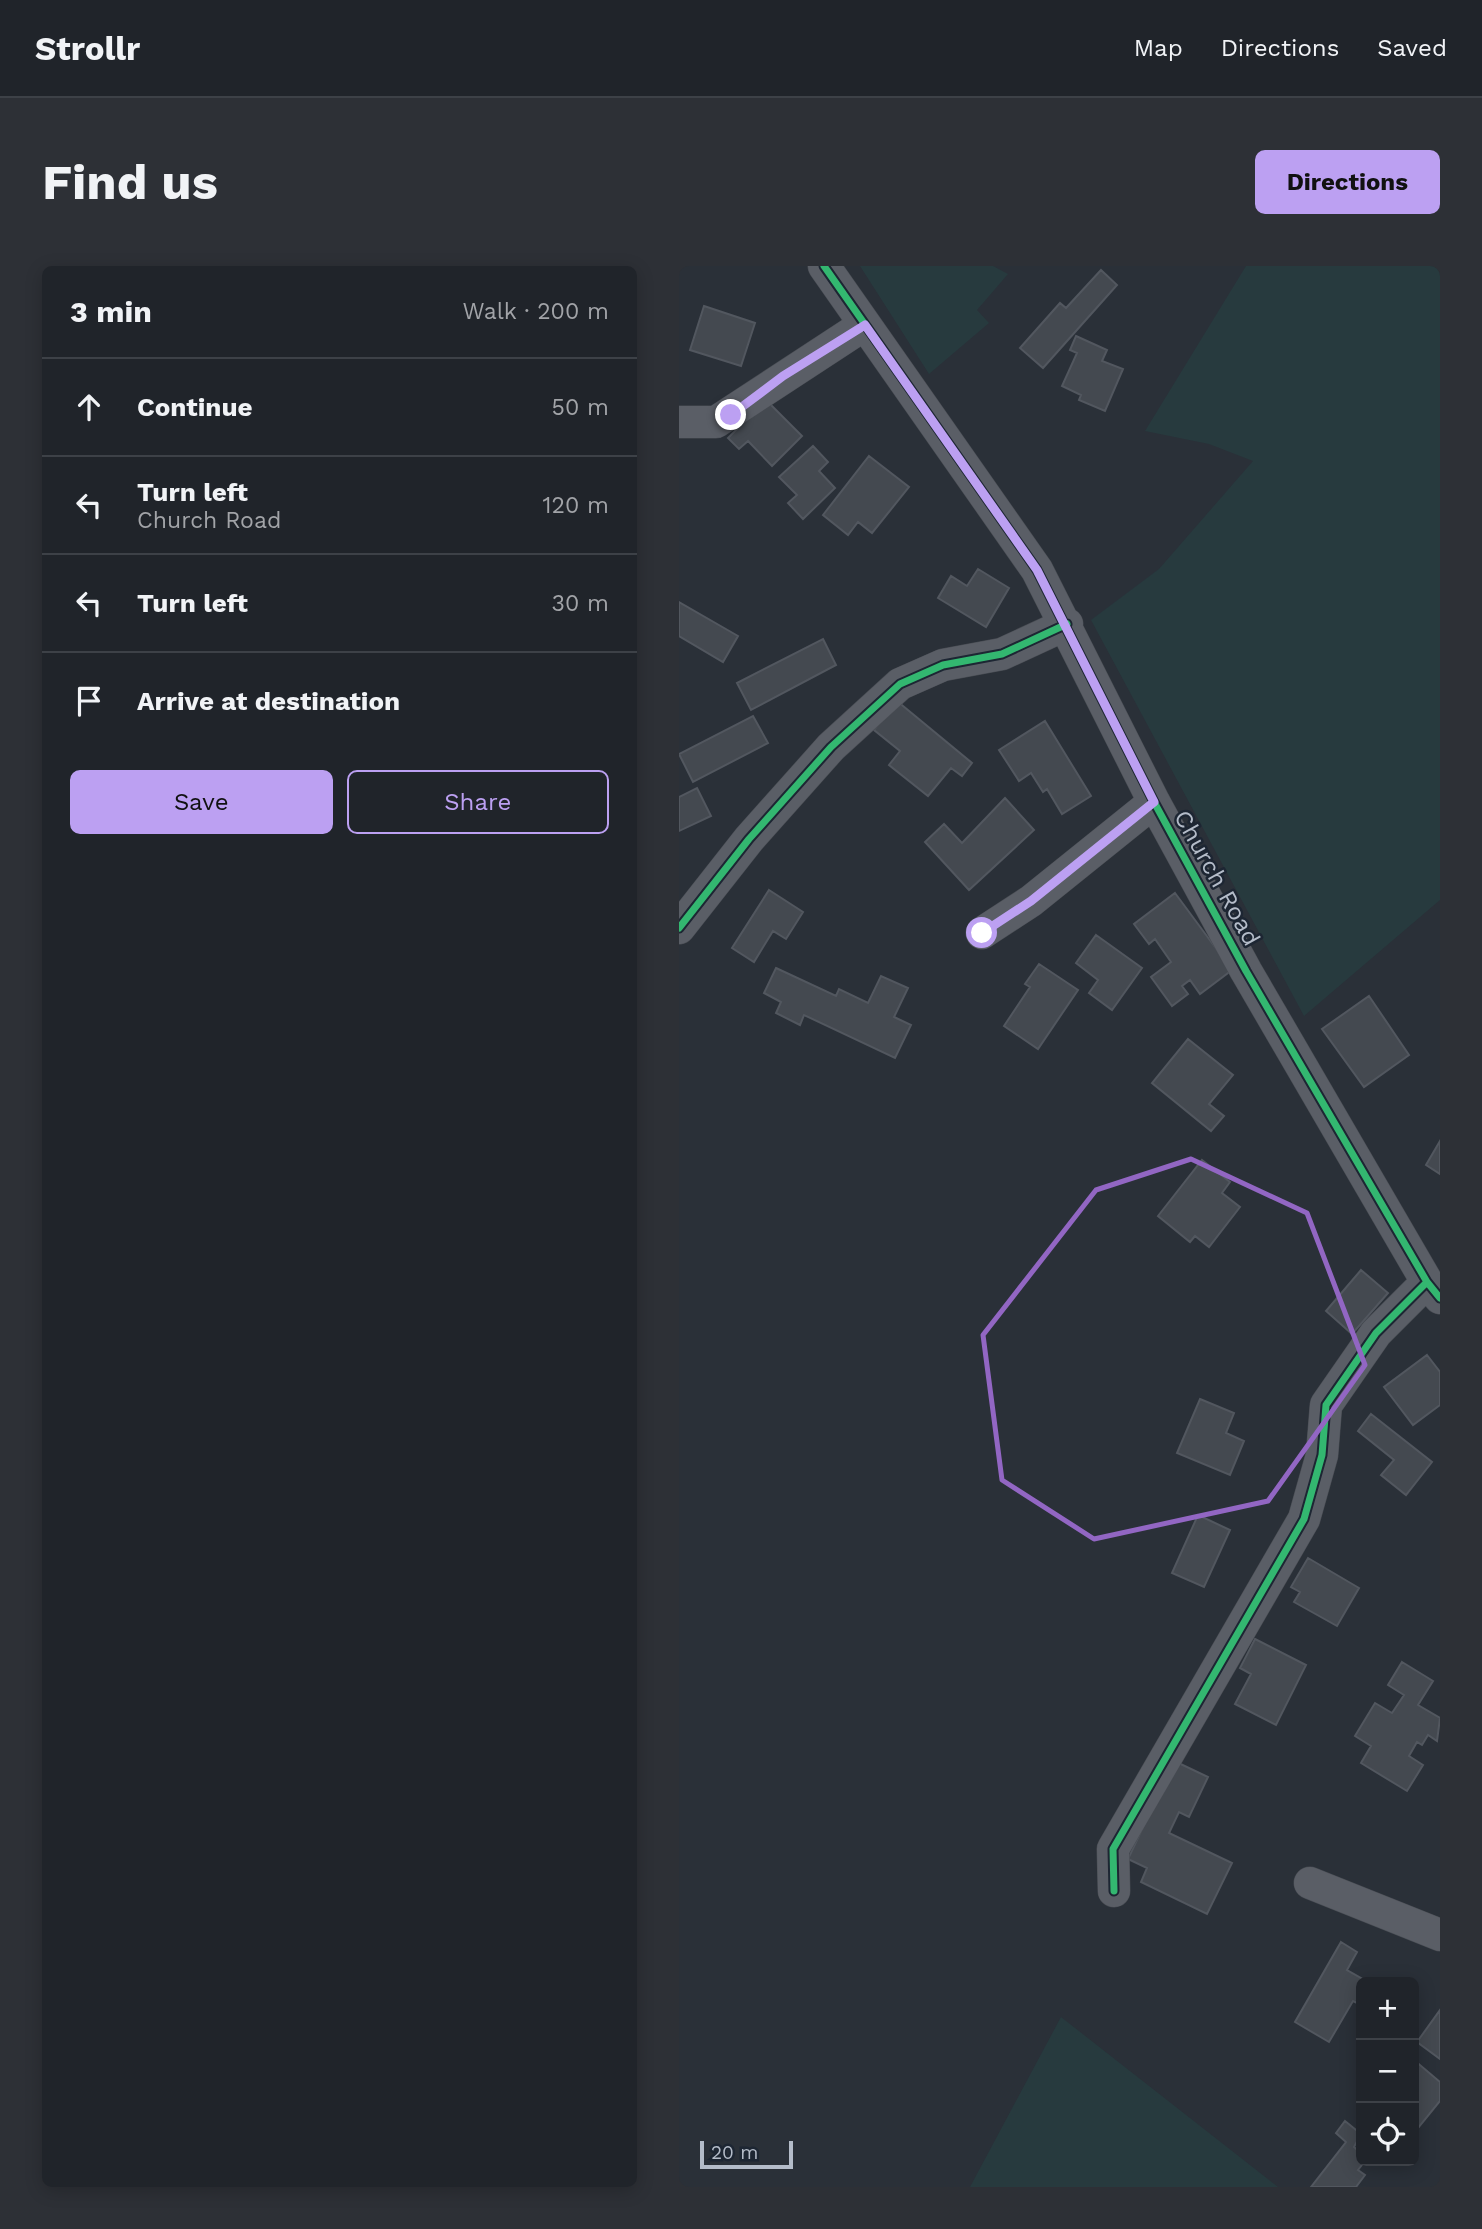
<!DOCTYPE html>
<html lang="en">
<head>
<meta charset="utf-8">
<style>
	body { margin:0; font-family:"Work Sans",sans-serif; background:#2d3036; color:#f1f3f6 }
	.controls { position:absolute; right:21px; bottom:21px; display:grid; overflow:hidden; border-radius:10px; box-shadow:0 4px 18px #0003 }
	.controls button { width:63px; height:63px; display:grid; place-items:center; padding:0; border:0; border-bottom:2px solid #3d4147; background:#20242a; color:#f1f3f6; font:35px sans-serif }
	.scale { position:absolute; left:21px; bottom:18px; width:93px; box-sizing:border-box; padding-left:7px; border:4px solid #b4bcc9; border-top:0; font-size:19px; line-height:24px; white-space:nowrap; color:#b4bcc9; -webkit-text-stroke:5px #1d2633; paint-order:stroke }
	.stop { position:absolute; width:21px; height:21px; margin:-16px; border:5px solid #bca0f2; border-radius:50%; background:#fff }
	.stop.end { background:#bca0f2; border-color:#fff; box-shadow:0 2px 7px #0008 }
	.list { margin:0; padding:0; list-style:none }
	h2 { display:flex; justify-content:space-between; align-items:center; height:91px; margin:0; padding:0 28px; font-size:30px }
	h2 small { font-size:23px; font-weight:400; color:#a2a4a8 }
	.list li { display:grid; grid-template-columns:46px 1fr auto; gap:21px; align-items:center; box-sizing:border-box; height:98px; padding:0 28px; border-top:2px solid #3d4147 }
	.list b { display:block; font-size:26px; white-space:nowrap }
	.list p { margin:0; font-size:23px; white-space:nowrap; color:#a2a4a8 }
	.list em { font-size:23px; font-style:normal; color:#a2a4a8 }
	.actions { display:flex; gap:14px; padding:21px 28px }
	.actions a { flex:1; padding:16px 0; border:2px solid #bca0f2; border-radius:10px; text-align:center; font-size:24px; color:#bca0f2 }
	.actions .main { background:#bca0f2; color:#111 }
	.icon { flex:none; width:38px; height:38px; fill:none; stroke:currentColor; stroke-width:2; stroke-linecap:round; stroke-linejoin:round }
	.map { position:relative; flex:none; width:761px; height:1921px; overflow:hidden; border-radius:10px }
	header { display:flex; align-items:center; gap:42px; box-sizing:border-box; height:98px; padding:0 35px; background:#20242a; border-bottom:2px solid #3d4147 }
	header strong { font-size:33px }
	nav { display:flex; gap:38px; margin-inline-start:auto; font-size:24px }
	.intro { display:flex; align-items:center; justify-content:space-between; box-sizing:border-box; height:168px; padding:0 42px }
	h1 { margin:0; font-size:49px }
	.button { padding:18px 32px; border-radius:10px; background:#bca0f2; color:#111; font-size:24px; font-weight:700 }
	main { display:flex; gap:42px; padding:0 42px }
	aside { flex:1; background:#20242a; border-radius:10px; box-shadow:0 4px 18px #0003 }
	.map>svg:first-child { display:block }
	.green { fill:#273a3e }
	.building { fill:#444950; stroke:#52575f; stroke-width:2 }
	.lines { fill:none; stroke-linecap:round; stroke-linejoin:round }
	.minor-casing { stroke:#484c53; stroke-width:33 }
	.minor { stroke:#5a5e66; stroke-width:32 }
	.cycleway-casing { stroke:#1d2633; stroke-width:11 }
	.cycleway { stroke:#33b770; stroke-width:7 }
	.route { stroke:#bca0f2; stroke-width:9 }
	.marked { fill:none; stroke:#9266c3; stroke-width:5; stroke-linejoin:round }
	.labels { text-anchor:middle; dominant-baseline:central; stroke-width:5; stroke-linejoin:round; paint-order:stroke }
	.street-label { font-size:24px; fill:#b4bcc9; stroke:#1d2633 }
</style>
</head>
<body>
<header>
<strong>Strollr</strong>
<nav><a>Map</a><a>Directions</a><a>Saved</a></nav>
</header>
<div class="intro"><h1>Find us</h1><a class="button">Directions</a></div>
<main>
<aside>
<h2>3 min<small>Walk · 200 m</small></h2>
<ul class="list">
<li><svg class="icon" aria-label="ahead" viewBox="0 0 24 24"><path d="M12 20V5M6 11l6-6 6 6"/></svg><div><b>Continue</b></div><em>50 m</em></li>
<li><svg class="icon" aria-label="left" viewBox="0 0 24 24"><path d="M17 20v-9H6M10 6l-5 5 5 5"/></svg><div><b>Turn left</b><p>Church Road</p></div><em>120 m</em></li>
<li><svg class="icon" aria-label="left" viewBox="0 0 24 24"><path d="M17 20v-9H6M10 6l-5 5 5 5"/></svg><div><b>Turn left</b></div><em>30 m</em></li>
<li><svg class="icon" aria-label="arrive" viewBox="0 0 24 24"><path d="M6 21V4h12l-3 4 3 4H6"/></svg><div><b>Arrive at destination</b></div></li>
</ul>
<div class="actions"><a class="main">Save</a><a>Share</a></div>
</aside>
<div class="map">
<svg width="761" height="1921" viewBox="0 0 761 1921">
	<rect width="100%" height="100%" fill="#2a3038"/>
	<!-- green -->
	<path class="green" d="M181,0h133l15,8 -31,36 12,13 -60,51z
		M567,0h194v634l-136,116 -213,-396 68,-51 94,-108 -44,-17 -64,-13z
		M382,1751l217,170h-308z"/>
	<!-- building -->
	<path class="building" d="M422,4l16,15 -74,83 -23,-20 40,-45 6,5z
		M25,40l51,17 -14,43 -51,-16z
		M397,70l31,14 -5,11 21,8 -18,42 -26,-11 2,-5 -19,-9 15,-33 -7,-3z
		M87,134l36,36 -30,30 -24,-25 -9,8 -11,-11z
		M134,180l15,16 -9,9 16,17 -32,31 -15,-16 9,-8 -18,-18z
		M190,190l40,31 -37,46 -14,-11 -10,13 -25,-20z
		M299,303l31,19 -23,39 -48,-29 13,-22 16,10z
		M0,336l59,34 -15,26 -44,-26z
		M144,373l13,26 -85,45 -14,-27z
		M218,435l75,62 -10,13 -11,-8 -23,28 -39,-31 11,-14 -26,-21z
		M74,450l15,27 -75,39 -14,-28z
		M366,455l46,75 -29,18 -15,-25 -4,3 -12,-19 -12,8 -20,-31z
		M18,522l14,28 -32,15v-34z
		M326,532l29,32 -65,60 -44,-48 19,-18 18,19z
		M90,624l34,22 -17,27 -13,-8 -19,31 -22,-14z
		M496,627l57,77 -32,24 -10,-14 -8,6 6,8 -16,12 -21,-29 20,-15 -16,-23 -6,5 -15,-20z
		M417,669l46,33 -30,42 -23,-17 9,-13 -22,-17z
		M360,698l39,26 -40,59 -34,-23 26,-39 -5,-3z
		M97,702l60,28 3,-7 29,14 13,-27 27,12 -14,29 17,8 -16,33 -91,-43 -4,10 -24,-12 5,-11 -17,-9z
		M690,730l40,59 -45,32 -42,-58z
		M509,773l45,36 -24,29 15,12 -13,15 -59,-48z
		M761,875v33l-14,-9z
		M523,894l28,22 -8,11 18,14 -31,40 -14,-11 -5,6 -32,-26z
		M682,1004l27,23 -36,41 -26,-23z
		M748,1089l13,17v33l-27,20 -29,-38z
		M521,1133l34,14 -8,20 18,8 -14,34 -53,-22z
		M692,1148l61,48 -26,33 -25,-20 13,-15 -36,-29z
		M519,1249l32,15 -26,57 -32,-14z
		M629,1292l51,30 -22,38 -43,-24 6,-10 -9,-5z
		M576,1373l51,26 -30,60 -41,-21 16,-30 -11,-6z
		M723,1396l31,19 -15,24 22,13 -3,23 -9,-6 -6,10 -5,-3 -8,14 14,9 -16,26 -46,-28 10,-17 -16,-10 20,-33 17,10 12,-18 -16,-10z
		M489,1492l40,19 -19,40 -10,-5 -10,21 63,30 -25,51 -66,-32 6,-14 -19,-9 27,-57z
		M662,1676l16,10 -10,18 21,12h-7v23l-8,-4 -24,41 -34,-20z
		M761,1744v49l-23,-17z
		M735,1794l26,22v19l-26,32z
		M666,1855l16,13 -7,13 7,6v8h4l-7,9 7,5 -9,12h-45l35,-45 -10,-9z"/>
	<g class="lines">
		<!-- minor casing -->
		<g class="minor-casing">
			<path id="minor" d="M145,0l213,304 117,232 92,169 181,311 13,16
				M0,156h37l148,-97
				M0,662l70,-89 82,-92 69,-63 43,-19 59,-11 65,-30
				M303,667l49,-32 123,-99
				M631,1617l130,52
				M435,1625l-1,-42 191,-330 18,-64 4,-50 50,-72 51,-51"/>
		</g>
		<!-- minor -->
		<use href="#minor" class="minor"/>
		<!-- cycleway casing -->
		<g class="cycleway-casing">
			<path id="cycleway" d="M145,0l213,304 117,232 92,169 181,311 13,16
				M0,662l70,-89 82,-92 69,-63 43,-19 59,-11 65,-30
				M435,1625l-1,-42 191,-330 18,-64 4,-50 50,-72 51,-51"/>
		</g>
		<!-- cycleway -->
		<use href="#cycleway" class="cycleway"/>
	</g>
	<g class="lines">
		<!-- route -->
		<path class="route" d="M52,149l52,-39 82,-51 172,245 117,232 -123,99 -49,32"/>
	</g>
	<!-- marked area -->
	<path class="marked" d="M512,893l116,54 58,152 -97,136 -174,38 -92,-59 -19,-145 113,-145z"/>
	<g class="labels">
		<!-- street labels -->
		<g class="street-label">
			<text transform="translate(538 612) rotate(61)">Church Road</text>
		</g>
	</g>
</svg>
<div class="controls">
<button>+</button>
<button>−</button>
<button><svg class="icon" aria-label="locate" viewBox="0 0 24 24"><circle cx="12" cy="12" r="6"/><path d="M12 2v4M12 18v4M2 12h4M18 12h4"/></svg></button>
</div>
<div class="scale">20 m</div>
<div class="stop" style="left:303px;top:667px"></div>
<div class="stop end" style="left:52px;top:149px"></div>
</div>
</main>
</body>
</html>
